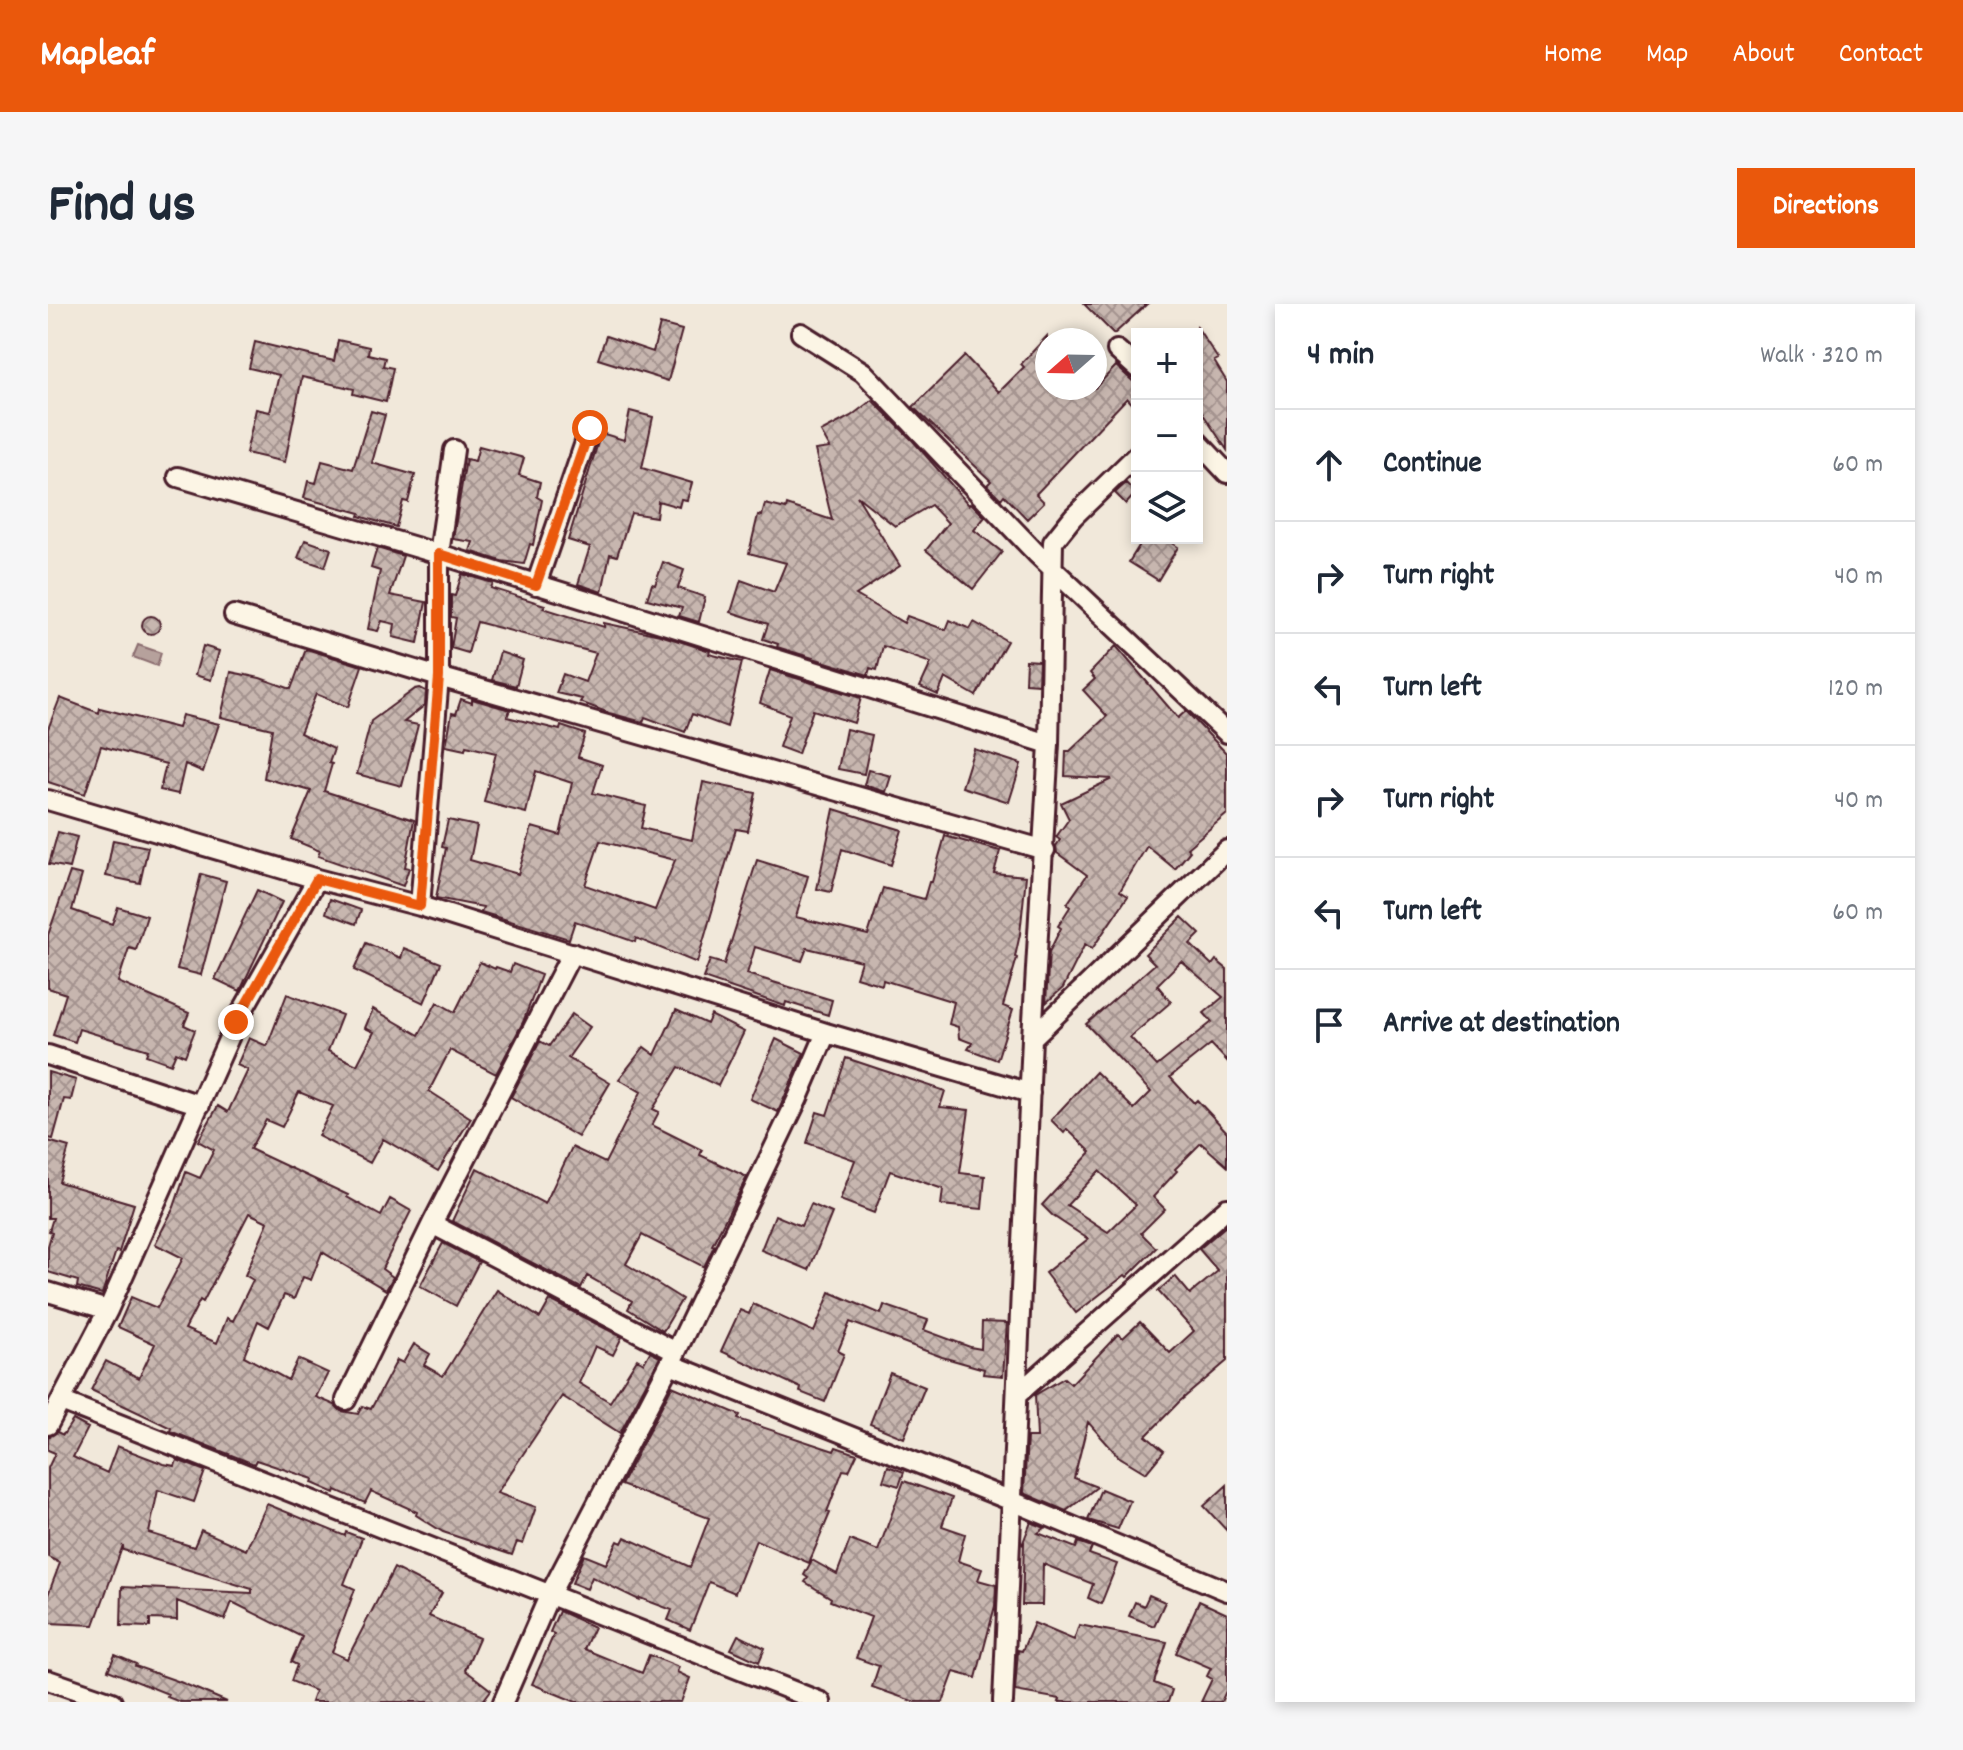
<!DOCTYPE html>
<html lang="en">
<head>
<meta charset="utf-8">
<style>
	body { margin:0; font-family:Dekko,sans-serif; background:#f6f6f7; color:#1f2937 }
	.controls { position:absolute; right:24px; top:24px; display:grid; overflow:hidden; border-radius:0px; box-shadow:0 4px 12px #0003 }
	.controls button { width:72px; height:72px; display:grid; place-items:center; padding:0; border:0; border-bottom:2px solid #e0e1e3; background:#fff; color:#1f2937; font:40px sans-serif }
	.compass { position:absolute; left:987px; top:24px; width:72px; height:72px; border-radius:50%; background:#fff; box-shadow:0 4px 12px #0003; rotate:250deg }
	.stop { position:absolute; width:24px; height:24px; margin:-18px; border:6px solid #ea580c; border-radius:50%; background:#fff }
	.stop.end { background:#ea580c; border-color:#fff; box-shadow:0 2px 8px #0008 }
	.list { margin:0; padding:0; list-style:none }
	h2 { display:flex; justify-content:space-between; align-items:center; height:104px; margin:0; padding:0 32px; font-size:34px }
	h2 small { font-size:26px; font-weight:400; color:#747a83 }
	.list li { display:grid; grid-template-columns:52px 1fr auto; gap:24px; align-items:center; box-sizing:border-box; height:112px; padding:0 32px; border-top:2px solid #e0e1e3 }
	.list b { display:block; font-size:30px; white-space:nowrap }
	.list em { font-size:26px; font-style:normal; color:#747a83 }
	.icon { flex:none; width:44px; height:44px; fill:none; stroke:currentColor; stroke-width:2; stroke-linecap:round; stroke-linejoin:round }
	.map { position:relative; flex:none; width:1179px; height:1398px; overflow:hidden; border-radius:0px }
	header { display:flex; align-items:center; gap:48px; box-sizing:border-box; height:112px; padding:0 40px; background:#ea580c; color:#fff }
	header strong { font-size:38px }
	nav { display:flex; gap:44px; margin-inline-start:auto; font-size:28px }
	.intro { display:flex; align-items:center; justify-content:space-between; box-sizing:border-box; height:192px; padding:0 48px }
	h1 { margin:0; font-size:56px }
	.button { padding:20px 36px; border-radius:0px; background:#ea580c; color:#fff; font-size:28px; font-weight:700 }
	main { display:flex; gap:48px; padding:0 48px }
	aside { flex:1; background:#fff; border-radius:0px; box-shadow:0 4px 12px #0003 }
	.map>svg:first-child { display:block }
	.water { fill:url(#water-ripples); stroke:#8b6d6f; stroke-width:2 }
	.building { fill:url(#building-cross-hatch); stroke:#4a1f2b; stroke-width:2; fill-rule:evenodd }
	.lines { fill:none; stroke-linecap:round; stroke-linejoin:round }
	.street-casing { stroke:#4a1f2b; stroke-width:24 }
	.street { stroke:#fcf5e5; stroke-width:18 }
	.route { stroke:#ea580c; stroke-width:10 }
</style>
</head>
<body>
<header>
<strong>Mapleaf</strong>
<nav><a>Home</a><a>Map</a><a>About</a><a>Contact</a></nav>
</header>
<div class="intro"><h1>Find us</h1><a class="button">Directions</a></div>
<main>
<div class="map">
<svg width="1179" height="1398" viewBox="0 0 1179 1398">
	<defs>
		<pattern id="water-ripples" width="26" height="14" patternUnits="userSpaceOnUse" patternTransform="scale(2)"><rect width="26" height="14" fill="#b6a19c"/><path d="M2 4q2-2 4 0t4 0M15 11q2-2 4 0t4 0" fill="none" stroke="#96837f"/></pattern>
		<pattern id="building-cross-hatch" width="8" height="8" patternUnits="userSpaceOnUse" patternTransform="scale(2)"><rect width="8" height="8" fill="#c7b6af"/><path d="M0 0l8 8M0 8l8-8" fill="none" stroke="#a4938f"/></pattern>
	</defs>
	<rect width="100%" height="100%" fill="#f1e8da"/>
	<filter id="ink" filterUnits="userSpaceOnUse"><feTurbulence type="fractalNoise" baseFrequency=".0125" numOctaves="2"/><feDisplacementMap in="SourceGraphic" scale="16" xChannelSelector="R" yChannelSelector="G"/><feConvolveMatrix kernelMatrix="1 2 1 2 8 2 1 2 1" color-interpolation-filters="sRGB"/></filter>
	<g filter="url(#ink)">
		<!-- water -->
		<path class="water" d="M90,341l23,8 -4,13 -24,-9z"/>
		<!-- building -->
		<path class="building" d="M1036,0h63l-33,30z
			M612,20l22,6 -14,51 -70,-22 8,-23 47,16z
			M1149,23l21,32 -4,2 13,21v68l-30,-45z
			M999,32v52h48l21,-22 21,19v24l-10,-11 -91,96 8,8 -17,17 -23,-24 -3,4 -14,-14 4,-4 -78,-74 52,-51 34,36 25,-25 -3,-3z
			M290,36l31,7 -1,7 17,4 -2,8 10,2 -7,34 -33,-8 1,-5 -52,-12 -17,85 -39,-9 10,-44 14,3 9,-37 -30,-7 6,-26 79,19z
			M824,96l41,41 56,64 2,-2 14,14 -11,13 28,22 -29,37 -47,-39 22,-27 -17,-18 -36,21 -38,-30 43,70 -44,29 48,28 3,-7 39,14 4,-10 20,9 4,-7 33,19 -31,55 -31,-18 -7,17 -18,-8 11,-24 -48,-17 -6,24 -7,-2 -2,7 -91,-28 1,-3 -15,-5 5,-15 -37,-12 10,-32 33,12 12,-29 -37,-10 9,-38 4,1 3,-12 21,5 1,-4 45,15 -17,-70 15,-2 -9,-16 30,-16z
			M323,107l14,4 -13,48 43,12 -7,27 -5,-1 -7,26 -37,-11 1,-3 -56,-15 4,-17 8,2 6,-22 31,8z
			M582,107l23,6 -11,51 50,15 -5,17 -6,-1 -2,8 -21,-6 -2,16 -25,-4 -14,43 -7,-2 -8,38 -24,-8 12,-37 -22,-7 33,-107 23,7z
			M431,142l45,12 -5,17 21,7 -3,15 5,3 -9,45 -3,-1 -6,20 -23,-3 -31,-10 3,-9 -20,-3 13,-80 9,2z
			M1078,179l10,10 -10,11 -11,-11z
			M1096,234h19l15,9 -20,33 -29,-18z
			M257,236l26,9 -6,18 -27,-9z
			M329,244l26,8 -13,39 36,7 -8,41 -25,-6 2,-13 -13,-3 -4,10 -10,-2 12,-58 -9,-3z
			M615,258l21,8 -6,18 27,9 -6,25 -20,-6 3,-8 -35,-9 5,-15 3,1z
			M414,270l31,9 -2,5 54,17 -2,3 61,19v-4l56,12 50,16 -1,3 33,8 -15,65 -35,-13 -7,18 -40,-15 -2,5 -34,-9 -29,-11 2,-3 -26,-6 7,-19 22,8 11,-29 -119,-31 -9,31 -17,-5 5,-30 -5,-1v-22l4,1z
			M94 321a9 9 0 1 1 18 0a9 9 0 1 1-18 0Z
			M155,342l16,5 -8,29 -16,-5z
			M1068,342l62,72 8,-7 41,43v60l-40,34 3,3 -15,18 -28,-23 -27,45 8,5 -36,53 -7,-5 -22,44 -17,15 3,-51 12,-24 -3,-2 12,-19 -3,-3 20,-29 -30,-22 -1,-7 4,-6 -4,-3 13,-18 -8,-16 51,-24 -47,-3 1,-25h4l37,-35 -24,-26 12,-11 -5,-6z
			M258,345l56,17 -14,41 -32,-13 -16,39 34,16 -5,14 3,1 -8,27 90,29 -9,47 4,1 -6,18 -85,-30 2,-5 -29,-12 20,-48 -47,-13 8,-49 -51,-12 10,-45 29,6 31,11z
			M452,348l23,8 -7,26 -24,-6z
			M978,356l13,1 -1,23 -13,-1z
			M722,366l91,28 -7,25 -41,-13 -15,44 -19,-7 11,-32 -30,-12z
			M372,384l6,3 -1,14 -21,17 14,3 -16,61 -45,-12 14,-53 44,-32z
			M12,394l39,15 1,-5 78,20 4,-13 37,9 -16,48 -18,-8 -7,30 -18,-4 6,-26 -65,-18 -16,48 -37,-12v-53z
			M413,395l11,4v-4l38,11 -3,7 53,13 1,-4 24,8 -7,23 24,8 -9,28 53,13 -5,22 51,12 11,-58 53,11 -8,38 -12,-2 -39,134 -61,-25 -1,4 -60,-21 -6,18 -88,-27 2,-5 -47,-9 10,-50 -4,-1 6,-27 29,6 -7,34 48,14 14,-47 28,8 12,-52 -36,-12 -10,42 -42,-11 12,-49 -30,-7 -1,4 -19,-4 6,-33 4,1zM552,537l75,19 -20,50 -70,-25z
			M798,425l26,6 -8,39 -26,-5z
			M926,445l47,15 -12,38 -47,-15z
			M820,466l23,6 -5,16 -22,-7z
			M786,505l68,21 -11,35 -49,-16 -11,43 -14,-3z
			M10,528l19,5 -8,31 -20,-4z
			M897,532l55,15 -6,22 32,3 -6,58 -5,23 2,1 -14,48 10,4 -16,50 -29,-11 4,-6 -13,-5 -1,-11 -9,-3 5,-22 -71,-22 -1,5 -26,-8 5,-16 -54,-13 -5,13 -47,-14 -8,27 85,26 -4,15 -42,-13 -1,4 -82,-28 7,-18 14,4 33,-104 51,16 -12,41 72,18 15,-47 41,11 5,-17h3z
			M65,536l35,7 -8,36 -34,-7z
			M22,568l12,3 -10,35 40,14 6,-17 29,9 -11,34 -7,-2 -11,34 71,31 -5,12 11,5 -10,26 -9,-4 -5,12 -25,-9 2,-5 -69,-21 -4,13 -22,-7 13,-41 -18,-6v-53z
			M153,570l25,7 -25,94 -24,-6z
			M209,586l25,12 -42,89 -25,-12z
			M282,595l31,11 -5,14 -30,-11z
			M1134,613l18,17 -10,10 22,21 4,-5 11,9v92l-16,-17 -41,33 24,26 3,-3 30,32v34l-26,-23 -26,26 2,2 -24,26 12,12 -24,24 15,15 -29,29 -2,-2 -49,38 -31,-40 43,-34 -35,-23 -11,-11 49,-53 -24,-23 -3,4 -13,-13 45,-48 38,37 17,-17 -65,-68 69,-60 -10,-10zM1133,657l42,36 -19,16 8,9 -55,44 -27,-29 41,-35 -14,-17zM1051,867l37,34 -28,27 -41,-27z
			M318,639l35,15 3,-10 37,15 -17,40 -70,-33z
			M432,658l15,7 1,-2 14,5 3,-8 28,11 -18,47 -27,52 -46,-24 -21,41 42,27 -33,53 -55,-32 -13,24 -52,-27 15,-30 -34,-14 -17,35 -16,-7 -16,29 98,46 -1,2 34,19 9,-17 21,12 -29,58 11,8 -7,13 -64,-38 -11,28 -8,-3 -9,22 -10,-4 -15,32 -11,-6 -14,35 44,24 10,-21 30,14 -12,24 19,8 6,6 17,3 4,-8 9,3 26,-49 6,3 11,-19 16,10 -6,11 19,11 54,-86 43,28 10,-18 72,37 -9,18 -18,-9 -16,37 31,19 27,-43 7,4 6,-11 10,5 -40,76 -58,-37 -65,97 39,14 -13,37 -6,-2 -5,13 -69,-23 -27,-17 1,-3 -46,-21 -6,12 -29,-13 -1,3 -23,-10 1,-4 -57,-19 -2,4 -84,-33 1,-3 -80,-38 15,-29 33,17 16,-34 -37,-17 13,-30 26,11 26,-50 -28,-14 19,-37 12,-35 14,6 14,-28 -16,-9 20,-35 10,6 20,-42 -11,-5 12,-27 18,8 20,-52 55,21 -14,36 29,14 17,-33 -9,-4 8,-19 46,26 18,-33 18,10zM201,909l19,9 -23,53 8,5 -20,41 -6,-3 -10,25 -32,-14 15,-29 3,2z
			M628,706l31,14 4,-9 33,17 -26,54 -39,-19 -26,42 6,3 -7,13 50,25 -2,5 47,22 -35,68 2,1 -10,21 -62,-32 -16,29 56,35 -19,32 -35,-22 4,-8 -45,-25 -6,12 -129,-67 25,-53 68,36 27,-57 33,16 36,-71 -22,-13 25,-32 11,8z
			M524,710l18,13 -22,31 42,25 -32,54 -67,-40 29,-56 9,5z
			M728,735l28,14 -26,59 -28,-13z
			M798,754l99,33 -5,16 29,3 -9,63 25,3 -3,33 -41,-4 2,-16 -53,-18 -16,42 -34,-13 15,-40 -48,-17 10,-31 10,3z
			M0,768l28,8 -5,20 -7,-1 -11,40 -5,-1z
			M0,837l21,6 -10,35 75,22 -15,48 -3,-1 -14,43 -25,-7 1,-6 -30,-9v-26l4,-14 -3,-1 4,-13h-5z
			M763,900l21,9 -23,57 -48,-20 14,-35 26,11z
			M1179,921v136l-48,41 -33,34 18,15 -18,22 -28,-17 -30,-34 -14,56 23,9 -31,24 -42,-18 3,-56h10l-2,-42 29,-17 7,6 47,-50 5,4 17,-16 30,31 24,-22 -36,-40 17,-15 15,18 28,-23 -19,-22z
			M395,939l36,19 -23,44 -36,-20z
			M782,988l51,22 3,-9 44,15 -4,10 46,17 11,2 1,-27 25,1 -4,53 -20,-2 1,-5 -42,-12 -92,-35 -12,29 6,3 -19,48 -25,-10 1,-4 -80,-37 19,-41 9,4 4,-10 61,28z
			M842,1069l35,14 -21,51 -34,-14z
			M624,1082l68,29 -2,4 96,32 2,-4 21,7 -8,17 -6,-1 -16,42 3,1 -21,50 -53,-23 -21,53 -26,-11 -19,48 -22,-10 4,-10 -32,-12 -1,2 -47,-23 -5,12 -15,-6 12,-28 22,9 12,-23 4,2 3,-6 65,30 19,-49 -88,-33z
			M25,1116l15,8 -15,29 34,16 10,-27 47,18 11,2 2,-6 28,11 -11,31 -36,-12 -9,43 45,14 7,-17 45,20 21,-46 78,32 1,-4 16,6 -18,46 11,5 -23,63 15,7 47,-91 48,25 -13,23 50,22 -14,32 26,20 -9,12h-171l4,-11 -24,-10 6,-16 -6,-3 11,-25 -70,-35 -7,18 -48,-19v19l-27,-1v8l-29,-1 1,-39 130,6v-4l-129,-39v-5l-29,80 -46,-2v-28l12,-32 -12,-6v-89l7,-15 -7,-3v-13l9,-5 6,3z
			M840,1162l16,6 -5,14 -16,-5z
			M856,1177l48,17 -10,28 23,8 -7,27 24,8 -4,11 18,5 -1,21 -19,72 -22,-6 -11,30h-28l-43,-15 7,-21 -23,-8 15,-41 -41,-16 1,-3 -26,-16 3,-4 -4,-3 8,-15 25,14 13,-34 28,11z
			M1179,1181v46l-23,-25z
			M1053,1185l29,12 -12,28 -30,-9z
			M983,1218l14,6 -7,5 38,15 2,-6 14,5 -3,7 28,10 -16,40 -13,-6 5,-14 -50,-20 -1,41h-20l2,-62 -2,2z
			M1101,1291l16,7 -11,24 -25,-10 6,-14 9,4z
			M1151,1297l28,13v75l-6,13h-20l11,-23 -5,-3 4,-8 -35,-15z
			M511,1307l35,16 -10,22 58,24 7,-18 30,12 -2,5 13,6 -9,24h-105l-44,-18 22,-50 -4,-2z
			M986,1319l40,17 5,-15 88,17 -13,41 18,7 -4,12h-109l1,-3 -45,-8 3,-41 4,1z
			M690,1331l27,13 -6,14 -28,-13z
			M67,1351l21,9 -1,2 45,16 47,20h-47l-13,-5 1,-3 -60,-24z"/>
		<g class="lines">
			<!-- street casing -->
			<g class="street-casing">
				<path id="street" d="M753,29l62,39 174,182 190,179
					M1069,46l20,18
					M1149,137l30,32
					M130,173l261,77 610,190
					M488,281l54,-157
					M186,311l205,62 606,173
					M0,496l269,79 103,27 406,127 204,60
					M372,602l19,-229v-123l15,-104
					M984,734l195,-188
					M0,751l152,50
					M384,920l244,128
					M0,988l60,18
					M622,1060l342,137 215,90
					M970,1090l209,-186
					M298,1096l86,-176 140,-271
					M13,1097l760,301
					M0,1121l60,-115 128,-288 81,-143
					M0,1376l64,22
					M455,1398l46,-106 127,-244 122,-254 28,-65
					M955,1398l29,-664 17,-294 4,-202 20,-25 64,-62"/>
			</g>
			<!-- street -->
			<use href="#street" class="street"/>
		</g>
	</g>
	<g class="lines" filter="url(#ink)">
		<!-- route -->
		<path class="route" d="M188,718l81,-143 103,27 19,-229v-123l97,31 54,-157"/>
	</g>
</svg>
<div class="controls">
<button>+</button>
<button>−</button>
<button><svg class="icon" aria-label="layers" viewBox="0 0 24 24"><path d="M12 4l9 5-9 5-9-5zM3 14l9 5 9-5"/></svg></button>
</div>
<svg class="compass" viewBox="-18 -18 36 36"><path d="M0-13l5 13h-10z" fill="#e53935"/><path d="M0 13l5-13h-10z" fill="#747a83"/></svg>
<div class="stop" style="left:542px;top:124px"></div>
<div class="stop end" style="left:188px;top:718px"></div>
</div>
<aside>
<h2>4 min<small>Walk · 320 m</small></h2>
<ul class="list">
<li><svg class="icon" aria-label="ahead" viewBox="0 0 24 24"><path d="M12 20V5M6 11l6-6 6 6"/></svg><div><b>Continue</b></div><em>60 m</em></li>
<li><svg class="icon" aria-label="right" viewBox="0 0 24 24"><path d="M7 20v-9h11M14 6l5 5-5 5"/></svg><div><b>Turn right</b></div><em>40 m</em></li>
<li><svg class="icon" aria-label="left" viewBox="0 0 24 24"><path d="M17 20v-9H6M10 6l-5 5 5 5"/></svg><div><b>Turn left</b></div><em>120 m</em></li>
<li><svg class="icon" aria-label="right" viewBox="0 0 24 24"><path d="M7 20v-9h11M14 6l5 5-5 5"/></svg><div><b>Turn right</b></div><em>40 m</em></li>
<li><svg class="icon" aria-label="left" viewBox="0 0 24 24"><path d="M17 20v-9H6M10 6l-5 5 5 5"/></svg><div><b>Turn left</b></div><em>60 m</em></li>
<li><svg class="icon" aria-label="arrive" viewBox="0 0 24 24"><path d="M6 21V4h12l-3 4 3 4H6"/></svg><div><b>Arrive at destination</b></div></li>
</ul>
</aside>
</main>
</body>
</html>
